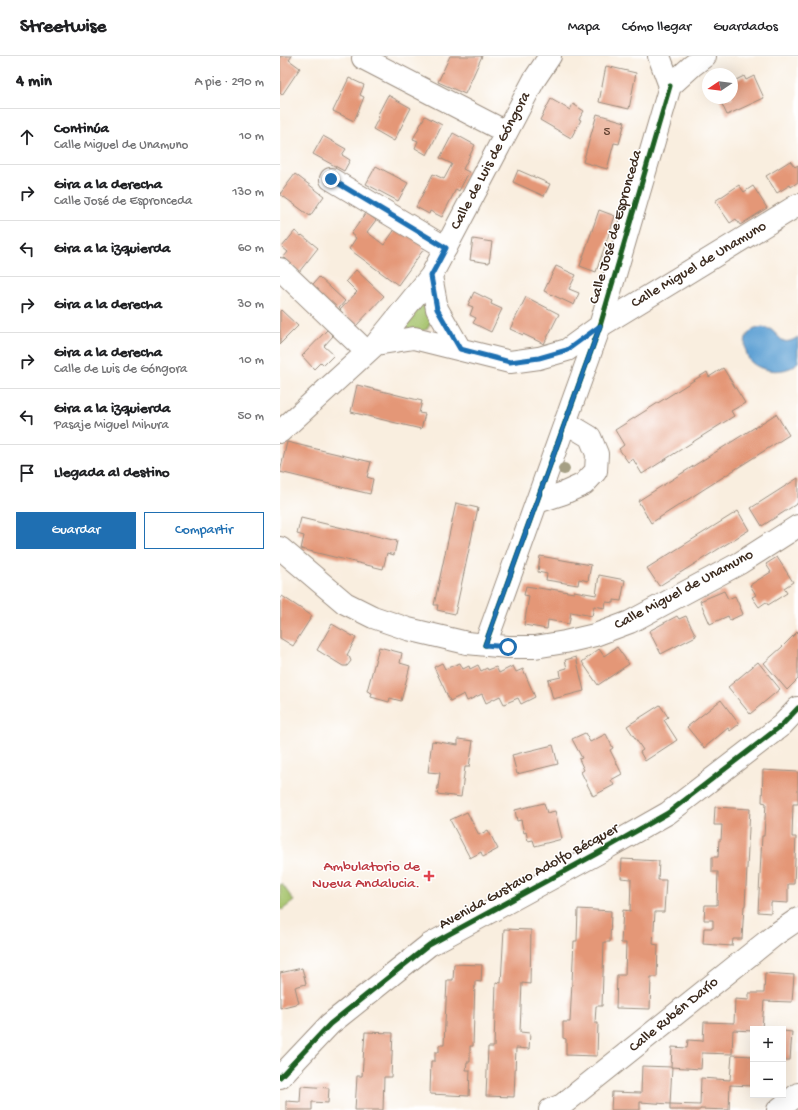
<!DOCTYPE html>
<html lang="es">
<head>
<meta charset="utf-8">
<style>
	body { margin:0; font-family:"Gochi Hand",sans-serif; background:#f2f2f2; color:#202124 }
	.controls { position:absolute; right:12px; bottom:12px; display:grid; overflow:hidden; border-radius:0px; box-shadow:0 4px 16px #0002 }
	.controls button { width:36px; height:36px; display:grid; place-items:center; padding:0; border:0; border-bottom:1px solid #e0e0e0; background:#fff; color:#202124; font:20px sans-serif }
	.compass { position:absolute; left:422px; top:12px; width:36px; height:36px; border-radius:50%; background:#fff; box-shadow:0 4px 16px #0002; rotate:257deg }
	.stop { position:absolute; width:12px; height:12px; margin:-9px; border:3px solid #1f6fb2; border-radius:50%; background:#fff }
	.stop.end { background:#1f6fb2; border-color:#fff; box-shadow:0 1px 4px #0008 }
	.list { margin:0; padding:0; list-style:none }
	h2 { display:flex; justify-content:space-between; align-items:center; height:52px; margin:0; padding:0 16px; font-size:17px }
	h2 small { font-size:13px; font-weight:400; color:#757577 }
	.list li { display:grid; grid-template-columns:26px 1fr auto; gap:12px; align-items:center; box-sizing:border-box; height:56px; padding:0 16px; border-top:1px solid #e0e0e0 }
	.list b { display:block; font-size:15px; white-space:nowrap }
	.list p { margin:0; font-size:13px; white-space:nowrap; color:#757577 }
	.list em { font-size:13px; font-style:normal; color:#757577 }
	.actions { display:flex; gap:8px; padding:12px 16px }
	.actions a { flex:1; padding:9px 0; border:1px solid #1f6fb2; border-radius:0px; text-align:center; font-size:14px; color:#1f6fb2 }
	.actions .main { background:#1f6fb2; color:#fff }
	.icon { flex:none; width:22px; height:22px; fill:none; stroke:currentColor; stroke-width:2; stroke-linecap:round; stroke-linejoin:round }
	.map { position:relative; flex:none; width:518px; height:1054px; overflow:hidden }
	header { display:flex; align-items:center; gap:24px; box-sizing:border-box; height:56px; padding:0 20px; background:#fff; border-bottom:1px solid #e0e0e0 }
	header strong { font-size:19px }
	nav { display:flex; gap:22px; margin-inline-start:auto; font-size:14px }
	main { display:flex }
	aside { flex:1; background:#fff }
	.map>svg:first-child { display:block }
	.green { fill:#a4c26a; stroke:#707644 }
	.water { fill:#60a2d4; stroke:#4e6679 }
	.building { fill:#e49777 }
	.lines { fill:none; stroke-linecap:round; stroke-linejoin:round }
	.minor-casing { stroke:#9a8c7e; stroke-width:24 }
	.minor { stroke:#fff; stroke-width:22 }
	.cycleway-casing { stroke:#fff; stroke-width:8 }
	.cycleway { stroke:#1b5e20; stroke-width:5 }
	.tree { fill:#a59f84 }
	.route { stroke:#1f6fb2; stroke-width:5 }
	.health-dot { fill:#e0444e; stroke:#fff; stroke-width:1.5 }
	.labels { text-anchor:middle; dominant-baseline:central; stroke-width:3; stroke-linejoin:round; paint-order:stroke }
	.number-label { font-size:13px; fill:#654534 }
	.street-label { font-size:15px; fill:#3b2a1e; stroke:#fff }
	.health-label { font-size:15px; fill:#be3a42; stroke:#fff; text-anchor:end }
</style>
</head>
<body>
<header>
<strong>Streetwise</strong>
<nav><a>Mapa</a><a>Cómo llegar</a><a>Guardados</a></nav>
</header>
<main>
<aside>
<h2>4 min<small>A pie · 290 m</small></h2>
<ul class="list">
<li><svg class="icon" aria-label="ahead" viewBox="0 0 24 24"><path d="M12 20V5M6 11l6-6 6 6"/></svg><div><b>Continúa</b><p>Calle Miguel de Unamuno</p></div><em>10 m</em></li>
<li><svg class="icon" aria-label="right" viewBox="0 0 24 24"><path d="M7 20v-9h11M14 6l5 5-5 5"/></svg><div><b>Gira a la derecha</b><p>Calle José de Espronceda</p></div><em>130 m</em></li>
<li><svg class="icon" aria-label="left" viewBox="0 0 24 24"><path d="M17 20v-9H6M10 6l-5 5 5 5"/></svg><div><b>Gira a la izquierda</b></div><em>60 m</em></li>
<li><svg class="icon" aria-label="right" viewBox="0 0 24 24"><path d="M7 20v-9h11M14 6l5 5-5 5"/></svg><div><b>Gira a la derecha</b></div><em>30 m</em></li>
<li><svg class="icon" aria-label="right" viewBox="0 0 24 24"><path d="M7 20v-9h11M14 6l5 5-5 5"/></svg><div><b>Gira a la derecha</b><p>Calle de Luis de Góngora</p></div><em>10 m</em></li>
<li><svg class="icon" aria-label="left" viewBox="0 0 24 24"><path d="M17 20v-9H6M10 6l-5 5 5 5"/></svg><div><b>Gira a la izquierda</b><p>Pasaje Miguel Mihura</p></div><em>50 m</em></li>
<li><svg class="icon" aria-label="arrive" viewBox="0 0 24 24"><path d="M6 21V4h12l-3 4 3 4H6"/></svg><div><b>Llegada al destino</b></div></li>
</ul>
<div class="actions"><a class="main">Guardar</a><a>Compartir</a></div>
</aside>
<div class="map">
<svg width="518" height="1054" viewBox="0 0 518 1054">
	<rect width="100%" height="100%" fill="#fff"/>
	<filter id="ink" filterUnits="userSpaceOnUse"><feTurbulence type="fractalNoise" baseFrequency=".025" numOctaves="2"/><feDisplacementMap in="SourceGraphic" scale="8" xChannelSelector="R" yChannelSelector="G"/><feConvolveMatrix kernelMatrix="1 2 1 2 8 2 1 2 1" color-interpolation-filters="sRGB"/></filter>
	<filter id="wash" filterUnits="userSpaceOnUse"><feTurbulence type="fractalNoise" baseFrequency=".012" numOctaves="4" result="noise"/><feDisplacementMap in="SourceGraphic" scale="16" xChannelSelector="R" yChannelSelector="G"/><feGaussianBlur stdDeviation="0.9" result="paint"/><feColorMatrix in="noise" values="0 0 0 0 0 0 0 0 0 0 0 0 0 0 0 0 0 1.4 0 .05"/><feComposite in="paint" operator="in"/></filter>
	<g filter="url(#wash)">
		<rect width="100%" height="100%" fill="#f9eedf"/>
		<!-- green -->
		<path class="green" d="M148,240l1,18 2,8 -4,7 -5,2 -28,3z
			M2,828l12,17 -12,9 -2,-2v-23z"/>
		<!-- water -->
		<path class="water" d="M483,271c0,0 6,2 7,2 11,7 11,19 28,8v25c-2,2 -5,5 -8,6 -12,5 -29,3 -39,-6 -3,-3 -4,-7 -5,-11 -3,-15 3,-22 17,-24z"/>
		<g id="blocks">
			<!-- building -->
			<path class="building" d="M0,0h12l-3,4 11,8 -18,27 -2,-2z
				M170,0h32l-17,38 -27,-12z
				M326,10l30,7 -7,36 -30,-7z
				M464,20l2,4 8,-4 10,22 -37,17 -8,-17h13v-16z
				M69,22l15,7 -4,10 4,2 -10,24 -21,-10z
				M108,39l23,13 -17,33 -21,-12 6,-12 -2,-1z
				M271,43l19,11 3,-6 11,7 -5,8 2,1 -10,18 -31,-18z
				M317,58l28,8 -6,22 -5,-1 -7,26 -24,-7z
				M145,60l17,9 -15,30 -12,-7 3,-7 -5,-2z
				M173,77l22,12 -12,24 6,3 -10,19 -3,-2 -14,28 -12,-6 -1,3 -13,-7 17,-33 11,5 8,-15 -12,-6z
				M43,80l23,13 -4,6 8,5 -6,11 -31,-17z
				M510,105l5,6 3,-2v17l-7,5 -1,-2 -13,8 -11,-17z
				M96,110l32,17 -10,18 -32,-17z
				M238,114l32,14 -6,12 -31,-14z
				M15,118l29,22 -14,20 -30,-22z
				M459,129l5,7 9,-6 14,22 -27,17 -4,-6 -6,4 -15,-22z
				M319,154l16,6 -19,56 -16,-6z
				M86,157l10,7 -9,12 17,13 14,-20 28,21 -28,39 -49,-36 7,-11 -5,-4z
				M15,175l6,5 1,-1 16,13 -19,24 -16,-14 5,-6 -6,-5z
				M193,183l19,3 -3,21 -19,-3z
				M276,210l20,9 -7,14 10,4 -5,12 -30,-14z
				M76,214l28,26 -28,30 -16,-16 17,-18 -11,-11z
				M39,221l26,24 -10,12 -26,-24z
				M194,236l18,9 -1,3 11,5 -11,23 -18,-9 3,-5 -6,-3 3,-8 -5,-2z
				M246,241l33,17 -15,30 -21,-10v1l-13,-6z
				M1,254l17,16 -18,18v-33z
				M47,274l6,6 -9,10 10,9 -10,10 -3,-3 -7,7 -12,-13z
				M443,312l22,35 -14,8 3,5 -92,58 -9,-15 -5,3 -9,-13 5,-4 -9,-15 92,-58 2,5z
				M77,329l65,16 -3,12 6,1 -4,15 -70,-17z
				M496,358l13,21 -138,88 -13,-22z
				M7,386l84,20 -4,15 6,2 -3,15 -90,-22z
				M518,422v25l-36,23 -11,-18z
				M176,447l22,5 -23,106 -18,-4 1,-5h-4z
				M458,455l11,19 -90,56 -12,-18z
				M21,462l96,23 -3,14 -7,-2 -4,16 -82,-20 3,-13 -7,-2z
				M260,500l51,9 -3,16 -9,-2 -1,6 -32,-5 1,-6 -9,-2z
				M497,501l16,25 -9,6 3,5 -19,12 -2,-3 -7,5 -7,-10 4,-2 -6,-10 21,-13 -5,-8z
				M319,519l26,5 -4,21 -7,-1v3l-8,-1 -1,6 -11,-2 -2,10 -21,-4 -2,12 -21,-4 -1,9 -23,-4 5,-29 -5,-1 2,-9 25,4v-1l23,4v-2l22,4z
				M444,535l4,8 7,-3 8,18 -13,6 -2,-4 -18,8 -10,-23z
				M2,540l30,20 -19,30 -13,-8v-38z
				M397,560l2,3 7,-3 10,20 -35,18 -12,-23z
				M52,568l24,14 -9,17 2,1 2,5 -4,5h-4l-26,-16z
				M518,575v48l-11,11 -23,-27 17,-15z
				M99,591l23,6 -2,10 10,3 -9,35 -11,-3 -1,4 -18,-5 1,-4 -5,-2z
				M337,591l12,17 -31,21 -16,-23 17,-13 5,7z
				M296,601l8,34 -31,8 -5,-19 13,-3 -1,-7 7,-2 -2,-8z
				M478,606l22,27 -30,25 -22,-27z
				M162,607l3,6 15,-6 3,6 6,-3 1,3 8,-4 3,6 6,-3 1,2 8,-3 3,6 14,-7 3,6 7,-3 12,28 -14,7 -3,-6 -14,6 -4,-8 -14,7 -4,-9 -15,7 -3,-7 -14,7 -16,-34z
				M441,644l18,24 -9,7 -2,-3 -24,20 -17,-21z
				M380,649l8,12 -4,3 13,20 -32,21 -5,-9 3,-2 -16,-24z
				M305,677l5,9 16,-8 7,14 -3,2 12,24 -11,6 3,5 -21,11 -12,-24 3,-2 -5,-11 3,-1 -10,-19z
				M178,683l15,2 -4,26h-4l-4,30 -24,-3 3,-21 -12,-1 4,-31 26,4z
				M273,689l5,19 -41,10 -5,-19z
				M483,714l35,2v32h-5l-1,33h4l-2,47h-6v19l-17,-1v11l-13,-1 4,-76h2l1,-17 1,-16 -4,-1z
				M264,747l3,10 8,-2 7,28 -27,7 -2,-6 -5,1 -2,-9 -2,1 -3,-13 -4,1 -2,-11z
				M435,751l35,2 -5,97h-1l-2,33h-9l-1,7 -29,-2 1,-16h9v-8h-9l1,-15h12l1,-33h-6v-15h6l1,-17h2l1,-15h-8z
				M187,756l12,23 9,-5 10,19 -15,8 -2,-5 -11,6 -20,-38z
				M342,803l37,2 -1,19h8l-2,32h-9l-2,32 5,1 -1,32h-6l-1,32 -34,-1 1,-33h8l1,-32h-5l2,-33 7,1 1,-32 -10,-1z
				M298,853l33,2 -1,31h-6l-2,64h-6l-1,17h3l-1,33 -31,-1v-16l-3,-1v-16h7l4,-81h3z
				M224,873l27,1 -1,54 -8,-1 -2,49 10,1 -1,16 -13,-1 -2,49 -28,-1 2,-49h6l2,-65 5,1z
				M174,908l28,1 -1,17 -6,-1 -2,65h-3v16h-3l-1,8h4l-1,26 -39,-2 1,-33h4v-9h4v-7h5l3,-65h6z
				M22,912l4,16 -11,3 4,16 -19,5v-35z
				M485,917l29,2 -2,27 -28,-1 -2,28h-9v2l-20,-1 -1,24 -30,-1 -1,16 -30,-2 1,-20 15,1 1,-8 15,1 1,-19 30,1 1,-24 14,1v-7h15z
				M503,975l9,1 -2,28h-7z
				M85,976l28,1 -2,44h-7l-1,33h-28l2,-34h5z
				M452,999l21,1v30l-23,-1 -1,25 -29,-1v1h-30v-6l30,1 1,-27 29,2z
				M362,1010l30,1 -2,37 -30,-2v8h-29l1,-18 29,1z
				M21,1030l28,2 -1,15 -16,-1v8h-26v-9l14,1z"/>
		</g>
	</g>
	<g filter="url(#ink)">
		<use href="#blocks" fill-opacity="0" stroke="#9a8c7e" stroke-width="1"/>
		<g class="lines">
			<!-- minor casing -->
			<g class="minor-casing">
				<path id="minor" d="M379,0l11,30
					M83,2l143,74
					M390,30l22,-20 13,-10
					M51,123l115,69
					M0,213l87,83
					M151,220l6,33 23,40
					M96,288l38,-6 96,24 29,-4 28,-8 33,-24 198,-121
					M0,376l96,-88 55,-68 103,-196 16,-24
					M257,446l27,-9 20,-9 12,-13 1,-17 -7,-17 -25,-15
					M0,492l65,55 28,14 35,12 59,14 41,4h27l30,-5 30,-7 35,-13 110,-59 58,-37
					M205,589l115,-319 70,-240
					M0,1021l50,-53 99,-79 167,-91 72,-41 114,-88 16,-17
					M270,1054l12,-5 214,-171 22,-15
					M498,1054l20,-16"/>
			</g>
			<!-- minor -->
			<use href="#minor" class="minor"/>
			<!-- cycleway casing -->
			<g class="cycleway-casing">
				<path id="cycleway" d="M205,589l115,-319 70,-240
					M0,1021l50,-53 99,-79 167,-91 72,-41 114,-88 16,-17"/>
			</g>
			<!-- cycleway -->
			<use href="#cycleway" class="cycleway"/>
		</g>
		<!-- trees -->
		<circle class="tree" cx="284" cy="413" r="6"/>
	</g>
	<g class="lines" filter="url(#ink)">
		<!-- route -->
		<path class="route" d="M51,123l115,69 -15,28 6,33 23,40 50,13 29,-4 28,-8 33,-24 -115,319 23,2"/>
	</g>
	<!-- markers -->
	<path class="health-dot" d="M147 814h4v4h4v4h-4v4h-4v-4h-4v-4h4z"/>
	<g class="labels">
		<!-- number labels -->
		<g class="number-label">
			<text x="327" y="76">5</text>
		</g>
		<!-- street labels -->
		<g class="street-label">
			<text transform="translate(211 105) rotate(-62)">Calle de Luis de Góngora</text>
			<text transform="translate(336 171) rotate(-74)">Calle José de Espronceda</text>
			<text transform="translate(419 209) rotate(-31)">Calle Miguel de Unamuno</text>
			<text transform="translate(404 534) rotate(-28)">Calle Miguel de Unamuno</text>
			<text transform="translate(249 821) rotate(-29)">Avenida Gustavo Adolfo Bécquer</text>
			<text transform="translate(394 959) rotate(-39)">Calle Rubén Darío</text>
		</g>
		<!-- health labels -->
		<g class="health-label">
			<text x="140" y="811">Ambulatorio de<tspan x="140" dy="17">Nueva Andalucia.</tspan></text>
		</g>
	</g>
</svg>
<div class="controls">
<button>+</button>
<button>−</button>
</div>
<svg class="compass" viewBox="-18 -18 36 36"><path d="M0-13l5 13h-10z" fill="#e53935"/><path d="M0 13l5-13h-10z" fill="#757577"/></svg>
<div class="stop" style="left:228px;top:591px"></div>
<div class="stop end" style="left:51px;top:123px"></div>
</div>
</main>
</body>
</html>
